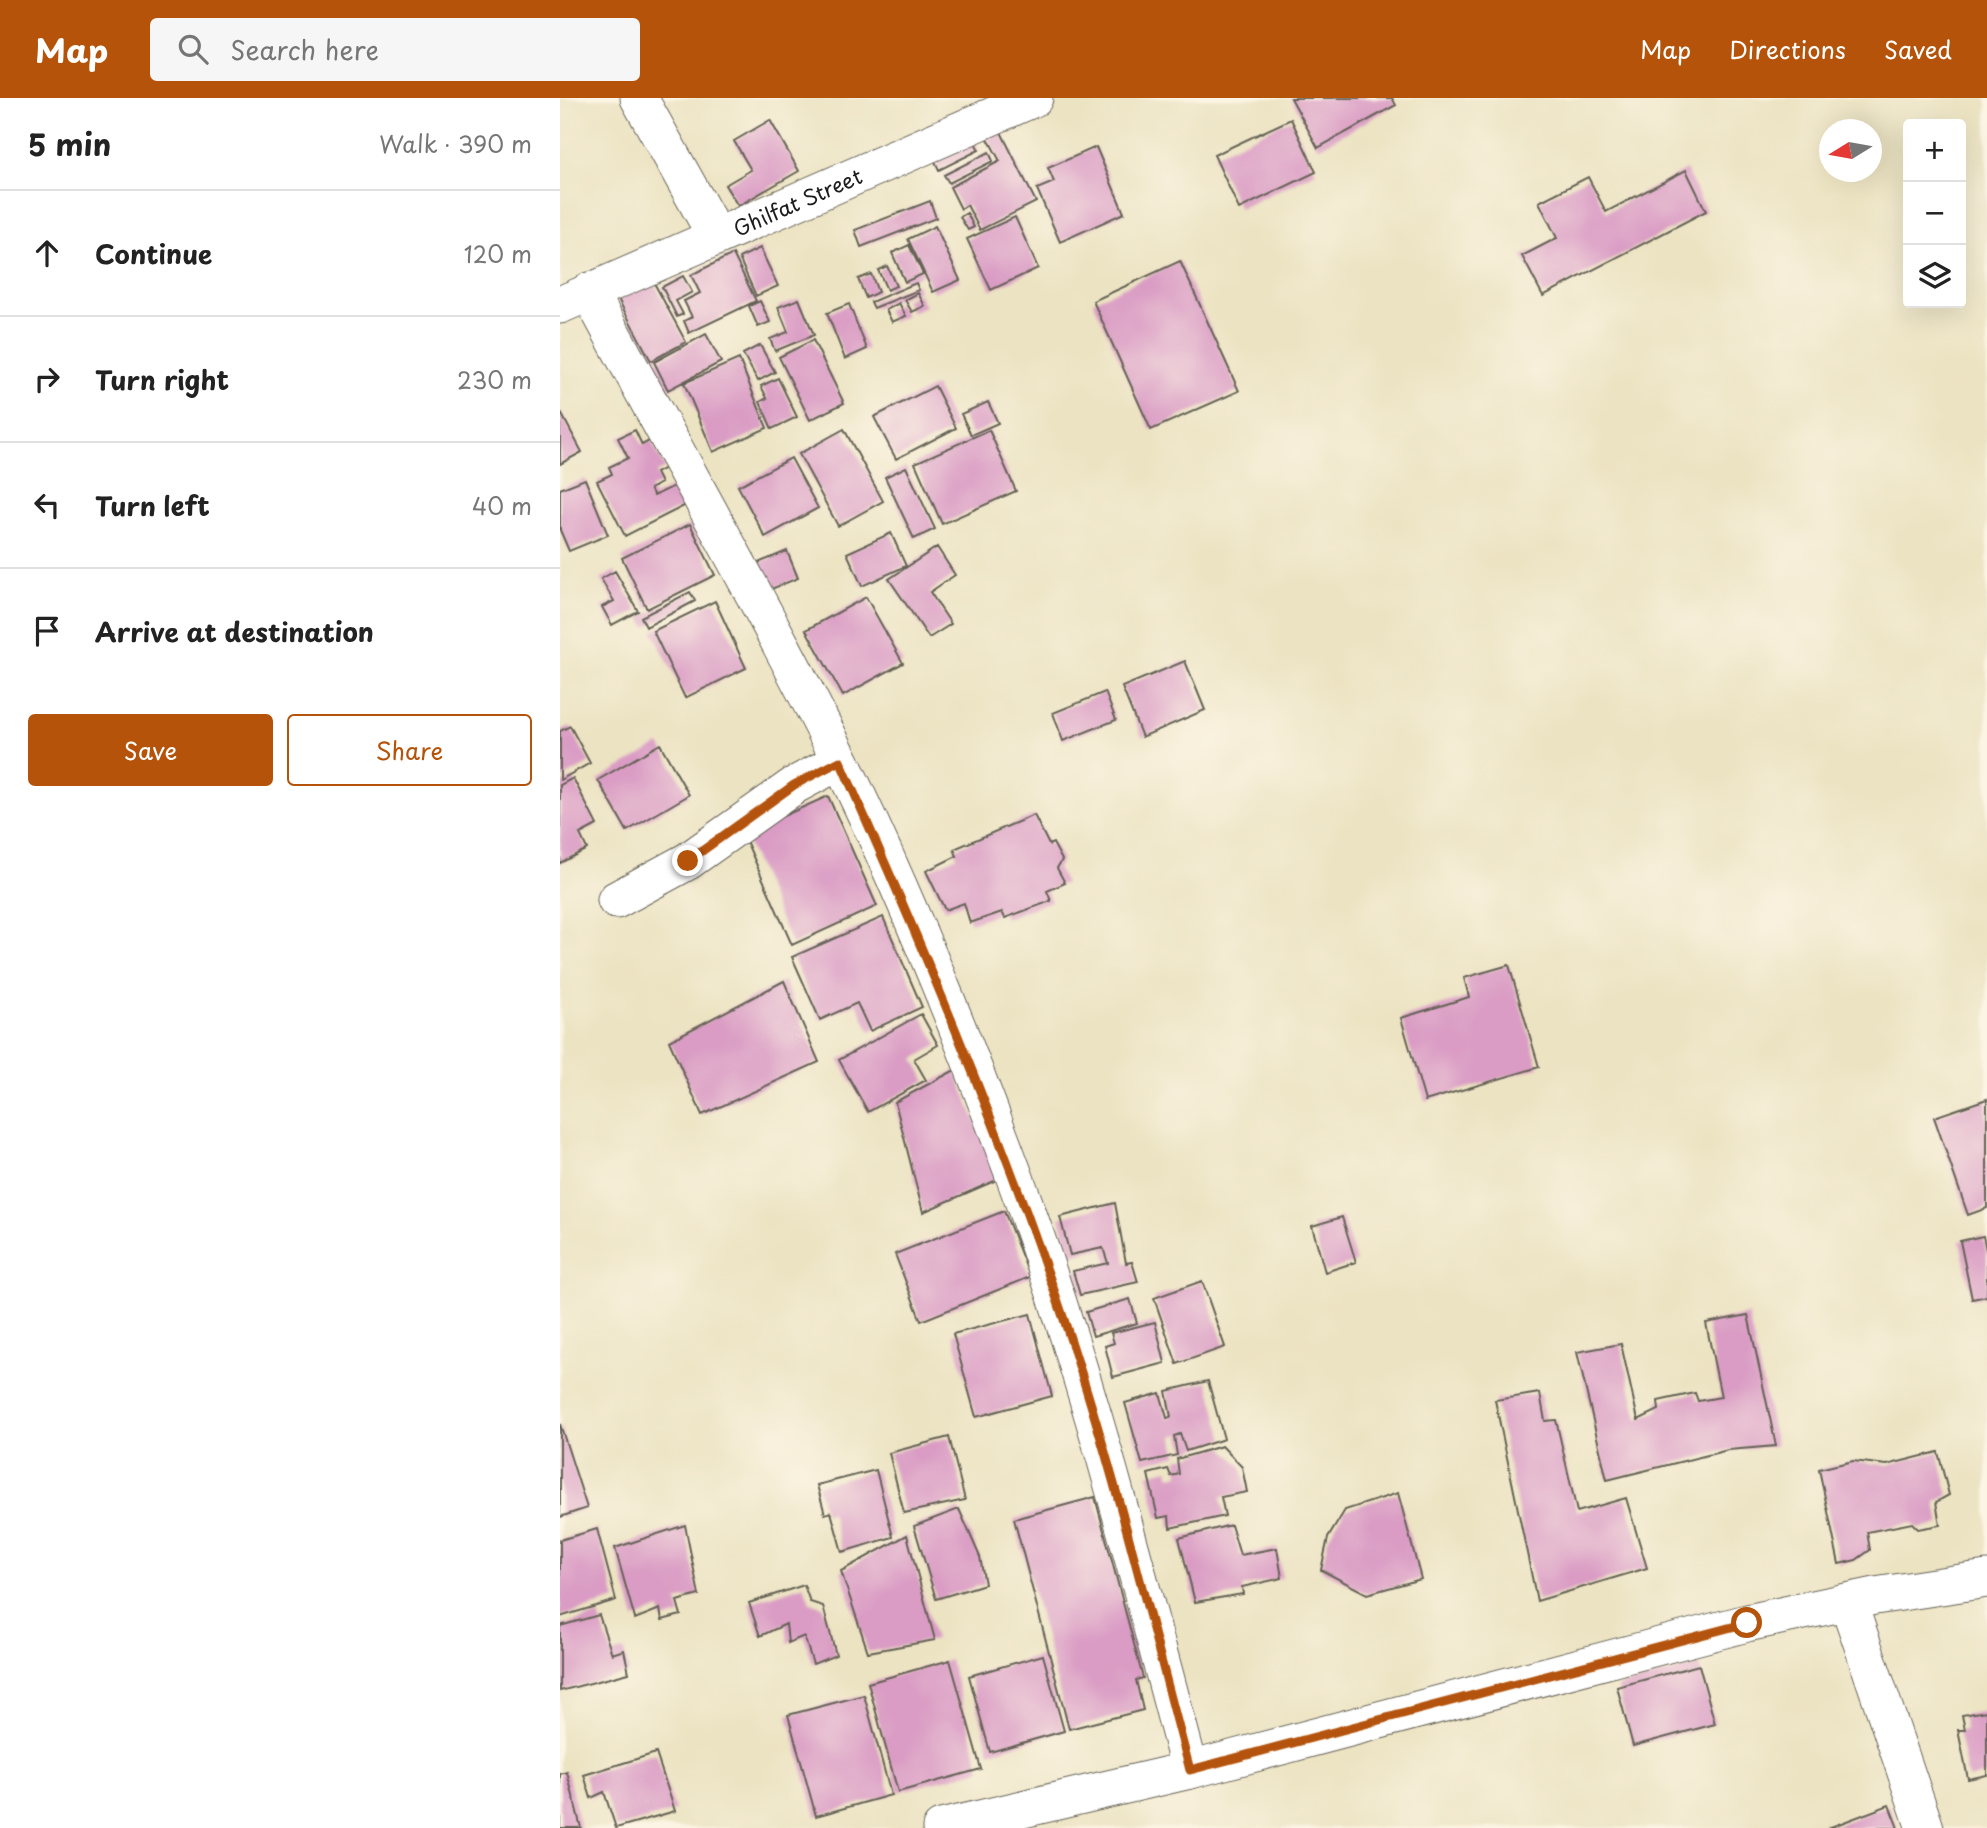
<!DOCTYPE html>
<html lang="en">
<head>
<meta charset="utf-8">
<style>
	body { margin:0; font-family:"Playpen Sans",sans-serif; background:#f6f6f6; color:#222 }
	.controls { position:absolute; right:21px; top:21px; display:grid; overflow:hidden; border-radius:7px; box-shadow:0 7px 28px #0002 }
	.controls button { width:63px; height:63px; display:grid; place-items:center; padding:0; border:0; border-bottom:2px solid #e0e0e0; background:#fff; color:#222; font:35px sans-serif }
	.compass { position:absolute; left:1259px; top:21px; width:63px; height:63px; border-radius:50%; background:#fff; box-shadow:0 7px 28px #0002; rotate:259deg }
	.stop { position:absolute; width:21px; height:21px; margin:-16px; border:5px solid #b45309; border-radius:50%; background:#fff }
	.stop.end { background:#b45309; border-color:#fff; box-shadow:0 2px 7px #0008 }
	.list { margin:0; padding:0; list-style:none }
	h2 { display:flex; justify-content:space-between; align-items:center; height:91px; margin:0; padding:0 28px; font-size:30px }
	h2 small { font-size:23px; font-weight:400; color:#767676 }
	.list li { display:grid; grid-template-columns:46px 1fr auto; gap:21px; align-items:center; box-sizing:border-box; height:126px; padding:0 28px; border-top:2px solid #e0e0e0 }
	.list b { display:block; font-size:26px; white-space:nowrap }
	.list em { font-size:23px; font-style:normal; color:#767676 }
	.actions { display:flex; gap:14px; padding:21px 28px }
	.actions a { flex:1; padding:16px 0; border:2px solid #b45309; border-radius:7px; text-align:center; font-size:24px; color:#b45309 }
	.actions .main { background:#b45309; color:#fff }
	.icon { flex:none; width:38px; height:38px; fill:none; stroke:currentColor; stroke-width:2; stroke-linecap:round; stroke-linejoin:round }
	.map { position:relative; flex:none; width:1427px; height:1730px; overflow:hidden }
	header { display:flex; align-items:center; gap:42px; box-sizing:border-box; height:98px; padding:0 35px; background:#b45309; color:#fff }
	header strong { font-size:33px }
	nav { display:flex; gap:38px; margin-inline-start:auto; font-size:24px }
	.search { width:490px; height:63px; background:#f6f6f6; display:flex; align-items:center; gap:18px; box-sizing:border-box; padding:0 24px; border-radius:7px; color:#767676; font-size:26px }
	main { display:flex }
	aside { flex:1; background:#fff }
	.map>svg:first-child { display:block }
	.building { fill:#da9cc4 }
	.lines { fill:none; stroke-linecap:round; stroke-linejoin:round }
	.minor-casing { stroke:#656256; stroke-width:39 }
	.minor { stroke:#fff; stroke-width:37 }
	.route { stroke:#b45309; stroke-width:9 }
	.labels { text-anchor:middle; dominant-baseline:central; stroke-width:5; stroke-linejoin:round; paint-order:stroke }
	.street-label { font-size:21px; fill:#1c1c1c; stroke:#fcf5e5 }
</style>
</head>
<body>
<header>
<strong>Map</strong>
<div class="search"><svg class="icon" aria-label="search" viewBox="0 0 24 24"><circle cx="10" cy="10" r="6"/><path d="M15 15l6 6"/></svg>Search here</div>
<nav><a>Map</a><a>Directions</a><a>Saved</a></nav>
</header>
<main>
<aside>
<h2>5 min<small>Walk · 390 m</small></h2>
<ul class="list">
<li><svg class="icon" aria-label="ahead" viewBox="0 0 24 24"><path d="M12 20V5M6 11l6-6 6 6"/></svg><div><b>Continue</b></div><em>120 m</em></li>
<li><svg class="icon" aria-label="right" viewBox="0 0 24 24"><path d="M7 20v-9h11M14 6l5 5-5 5"/></svg><div><b>Turn right</b></div><em>230 m</em></li>
<li><svg class="icon" aria-label="left" viewBox="0 0 24 24"><path d="M17 20v-9H6M10 6l-5 5 5 5"/></svg><div><b>Turn left</b></div><em>40 m</em></li>
<li><svg class="icon" aria-label="arrive" viewBox="0 0 24 24"><path d="M6 21V4h12l-3 4 3 4H6"/></svg><div><b>Arrive at destination</b></div></li>
</ul>
<div class="actions"><a class="main">Save</a><a>Share</a></div>
</aside>
<div class="map">
<svg width="1427" height="1730" viewBox="0 0 1427 1730">
	<rect width="100%" height="100%" fill="#fcf5e5"/>
	<filter id="ink" filterUnits="userSpaceOnUse"><feTurbulence type="fractalNoise" baseFrequency=".0143" numOctaves="2"/><feDisplacementMap in="SourceGraphic" scale="14" xChannelSelector="R" yChannelSelector="G"/><feConvolveMatrix kernelMatrix="1 2 1 2 8 2 1 2 1" color-interpolation-filters="sRGB"/></filter>
	<filter id="wash" filterUnits="userSpaceOnUse"><feTurbulence type="fractalNoise" baseFrequency=".00686" numOctaves="4" result="noise"/><feDisplacementMap in="SourceGraphic" scale="28" xChannelSelector="R" yChannelSelector="G"/><feGaussianBlur stdDeviation="1.57" result="paint"/><feColorMatrix in="noise" values="0 0 0 0 0 0 0 0 0 0 0 0 0 0 0 0 0 1.4 0 .05"/><feComposite in="paint" operator="in"/></filter>
	<g filter="url(#wash)">
		<rect width="100%" height="100%" fill="#ece3c2"/>
		<g id="blocks">
			<!-- building -->
			<path class="building" d="M731,0h101l4,7 -78,43z
				M731,21l25,53 -77,37 -25,-54z
				M210,22l29,51 -61,35 -13,-21 26,-15 -17,-29z
				M440,32l36,72 -56,28 -13,-25 -6,4 -11,-22 50,-26 -13,-24z
				M411,37l8,15 -40,20 -7,-15z
				M536,49l28,66 -64,29 -23,-53 17,-7 -6,-14z
				M429,54l4,9 -44,22 -5,-8z
				M1126,72l20,41 -163,85 -21,-40 35,-18 -18,-36 49,-25 18,35z
				M370,103l6,17 -75,29 -6,-17z
				M407,115l7,14 -6,3 -8,-13z
				M455,119l23,51 -47,22 -24,-51z
				M375,128l25,54 -27,12 -25,-53z
				M349,147l14,29 -18,8 -13,-29z
				M200,150l18,38 -22,10 -17,-38z
				M173,156l23,47 -67,32 -5,-12 8,-4 -8,-16 16,-8 -9,-18z
				M620,163l59,130 -88,39 -58,-129z
				M327,168l9,20 -9,4 -9,-20z
				M311,176l7,18 -12,6 -8,-19z
				M123,178l9,16 -16,9 7,13 -6,3 -15,-30z
				M93,183l33,61 -35,19 -33,-62z
				M356,185l3,7 -45,18 -3,-6z
				M358,195l7,13 -13,6 -7,-12z
				M239,201l15,36 -39,16 -5,-12 18,-7 -10,-25z
				M200,203l10,21 -12,5 -9,-21z
				M339,205l7,13 -14,6 -6,-12z
				M289,206l18,45 -22,10 -18,-46z
				M146,236l15,28 -53,28 -14,-28z
				M253,242l31,63 -34,17 -31,-63z
				M200,247l15,27 -17,9 -15,-27z
				M179,261l28,69 -54,24 -29,-69z
				M218,280l19,39 -25,12 -12,-27 7,-4 -6,-12z
				M375,288l21,42 -60,31 -22,-42z
				M428,304l10,21 -27,12 -10,-21z
				M0,313l22,41 -22,12z
				M284,331l39,72 -45,25 -39,-72z
				M75,332l7,15 9,-5 14,28 -9,5 5,10 -11,6 4,7 24,-12 10,20 -63,32 -28,-55 15,-7 -3,-7 19,-9 -10,-20z
				M429,332l27,61 -74,33 -27,-61z
				M231,360l27,50 -53,29 -27,-51z
				M346,369l29,62 -21,10 -29,-62z
				M25,381l23,56 -39,16 -9,-21v-41z
				M130,426l25,51 -68,34 -25,-51z
				M331,435l15,33 -44,20 -15,-33z
				M377,449l18,28 -25,17 21,32 -22,14 -40,-59z
				M227,453l11,27 -29,12 -11,-27z
				M55,473l23,40 -26,14 -10,-18 12,-6 -13,-22z
				M130,494l5,9 -49,26 -5,-10z
				M306,499l37,66 -60,33 -37,-66z
				M155,503l31,67 -61,30 -32,-67z
				M625,563l20,49 -63,27 -20,-50z
				M545,594l11,28 -53,21 -10,-28z
				M10,628l20,37 -30,17v-49z
				M100,646l29,51 -62,36 -29,-51z
				M13,680l24,47 -17,9 7,15 -27,14v-78z
				M268,698l49,110 -85,39 -49,-111z
				M474,717l15,30 4,-2 9,17 -5,8 8,15 -18,8 4,10 -46,17 -3,-6 -32,11 -6,-20 -19,7 -19,-39 31,-15 -3,-7z
				M323,819l39,90 -52,24 -13,-28 -37,17 -28,-63z
				M949,867l30,102 -114,34 -24,-83 68,-21 -5,-19z
				M224,883l35,81 -117,53 -33,-74z
				M361,916l17,31 -24,14 12,21 -58,32 -29,-52z
				M395,972l44,109 -76,33 -28,-110z
				M1427,1001v109l-19,7 -34,-98z
				M555,1105l11,60 6,-1 6,20 -58,13 -7,-24 35,-8 -5,-15 -33,7 -10,-38z
				M444,1113l26,66 -109,44 -26,-67z
				M782,1119l14,45 -31,10 -13,-46z
				M1423,1138l4,18v42l-15,3 -12,-58z
				M642,1183l23,66 -48,17 -23,-66z
				M570,1201l7,24 -44,13 -7,-24z
				M470,1216l22,82 -76,21 -23,-83z
				M1188,1217l28,131 -48,4 -121,30 -30,-128 44,-8 17,76 21,-10 -1,-9 37,-8 3,8 23,-4 -15,-74z
				M595,1224l10,41 -52,14 -8,-31 9,-3 -3,-10z
				M648,1283l16,58 -38,12 -6,-17 -6,2 3,19 -35,8 -17,-60 35,-10 7,25 4,-1 -5,-26z
				M980,1295l5,28 11,-1 21,92 49,-14 21,70 -110,33 -42,-201z
				M0,1326l27,84 -27,9z
				M389,1339l16,63 -61,13 -15,-60z
				M662,1348l20,21 5,25 -26,5 4,19 -55,12 -1,-12 -11,2 -10,-44 20,-5 3,7 8,-2 -2,-15z
				M1378,1354l11,43 -13,7 4,23 -22,4 -6,-6 -45,9 3,18 -14,10 -17,4 -20,-95 34,-8 34,4z
				M316,1372l17,67 -51,15 -11,-40 -6,2 -8,-29z
				M838,1395l23,86 -54,15 -46,-24 7,-32 17,-28z
				M535,1399l48,181 -7,2 7,30 -74,19 -55,-210z
				M399,1411l21,48 5,27 -49,15 -22,-73z
				M125,1427l14,70 -22,6 4,14 -19,5 -2,-11 -25,10 -20,-71z
				M671,1427l9,30 37,-7 5,30 -40,9 1,7 -48,8 -16,-64z
				M37,1431l19,71 -56,17v-77z
				M347,1437l28,105 -67,12 -27,-81z
				M244,1487l6,17 13,4 13,49 -23,9 -9,-28 -16,7 -2,-19 -26,12 -11,-33z
				M39,1517l13,39 12,-4 5,23 -69,18v-65z
				M483,1557l21,76 -74,21 -21,-76z
				M390,1562l31,109 -83,23 -30,-109z
				M1139,1567l16,59 -82,22 -16,-59z
				M304,1597l27,100 -75,21 -28,-101z
				M1427,1613v64l-19,4 -10,-49h7l-3,-15z
				M96,1655l19,58 -59,17 -12,-36 -13,6 -7,-23z
				M7,1674l14,56h-21v-54z
				M1329,1707l9,23h-70z"/>
		</g>
	</g>
	<g filter="url(#ink)">
		<use href="#blocks" fill-opacity="0" stroke="#656256" stroke-width="2"/>
		<g class="lines">
			<!-- minor casing -->
			<g class="minor-casing">
				<g id="minor">
					<path d="M79,0l77,138"/>
					<path d="M29,193c83,156 172,310 251,469 60,122 112,250 160,378 79,205 133,419 190,632"/>
					<path id="s1" d="M0,207l474,-207"/>
					<path d="M56,802l72,-39 107,-76 45,-24"/>
					<path d="M1288,1504l77,226"/>
					<path d="M381,1730l249,-58 557,-147 128,-27 112,-17"/>
				</g>
			</g>
			<!-- minor -->
			<use href="#minor" class="minor"/>
		</g>
	</g>
	<g class="lines" filter="url(#ink)">
		<!-- route -->
		<path class="route" d="M128,763l106,-76 46,-24c79,177 154,354 217,538 53,154 91,314 133,471l557,-147"/>
	</g>
	<g class="labels">
		<!-- street labels -->
		<g class="street-label">
			<text stroke="none"><textPath href="#s1" startOffset="259">Ghilfat Street</textPath></text>
		</g>
	</g>
</svg>
<div class="controls">
<button>+</button>
<button>−</button>
<button><svg class="icon" aria-label="layers" viewBox="0 0 24 24"><path d="M12 4l9 5-9 5-9-5zM3 14l9 5 9-5"/></svg></button>
</div>
<svg class="compass" viewBox="-18 -18 36 36"><path d="M0-13l5 13h-10z" fill="#e53935"/><path d="M0 13l5-13h-10z" fill="#767676"/></svg>
<div class="stop" style="left:1187px;top:1525px"></div>
<div class="stop end" style="left:128px;top:763px"></div>
</div>
</main>
</body>
</html>
